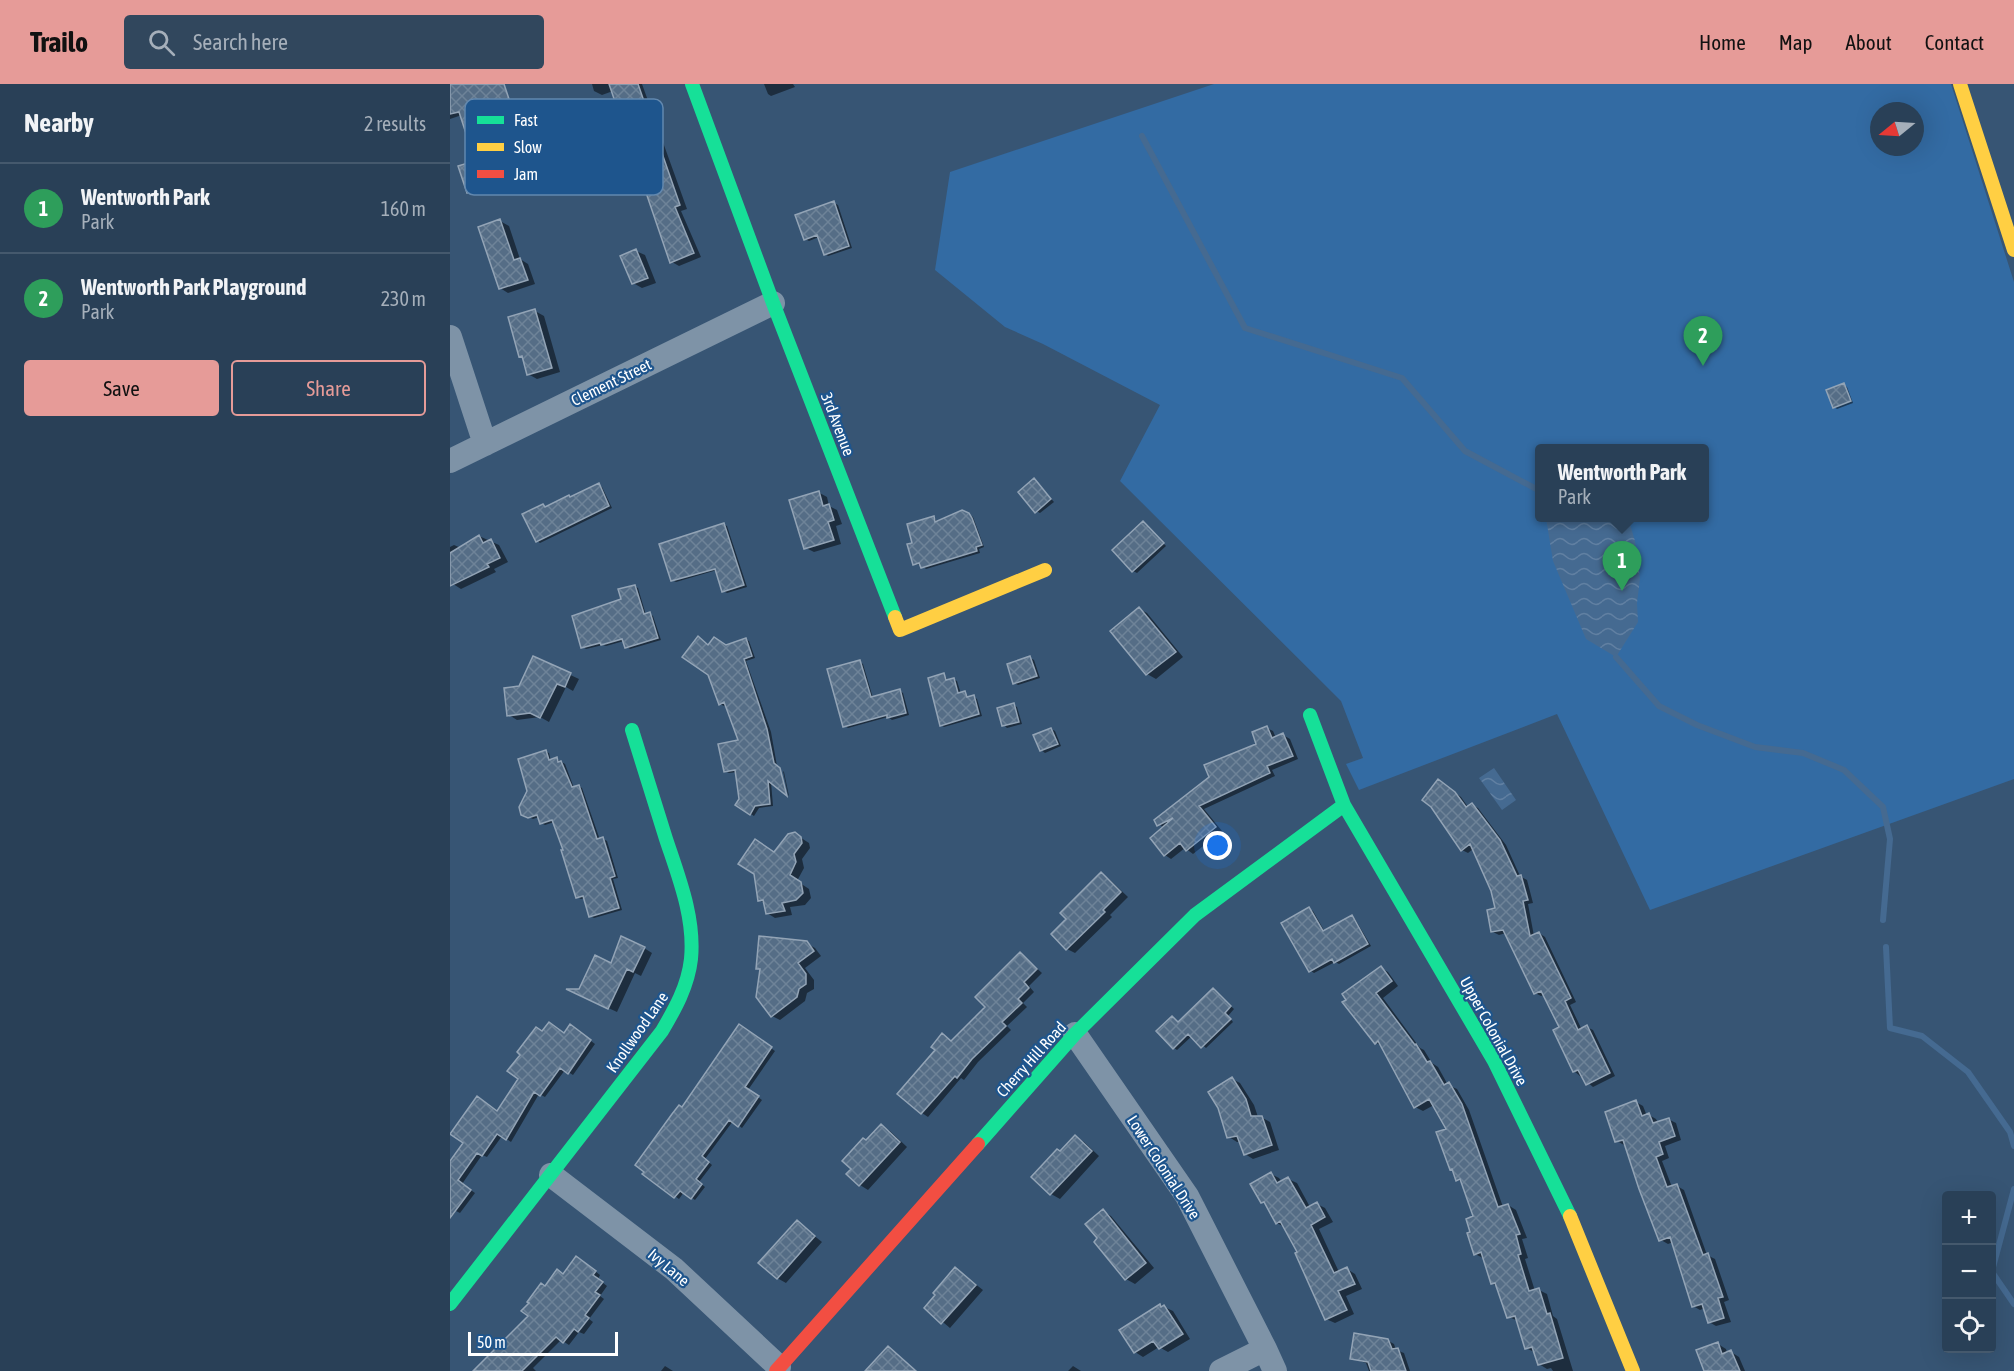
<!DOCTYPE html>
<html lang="en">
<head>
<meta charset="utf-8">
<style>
	body { margin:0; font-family:"Asap Condensed",sans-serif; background:#31475d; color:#f1f3f6 }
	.controls { position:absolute; right:18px; bottom:18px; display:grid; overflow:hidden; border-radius:6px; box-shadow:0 6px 24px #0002 }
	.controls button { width:54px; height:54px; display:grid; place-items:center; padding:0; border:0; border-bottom:2px solid #45596d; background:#294057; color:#f1f3f6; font:30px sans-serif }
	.compass { position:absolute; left:1420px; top:18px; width:54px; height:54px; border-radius:50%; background:#294057; box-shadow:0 6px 24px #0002; rotate:252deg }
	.scale { position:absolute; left:18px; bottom:15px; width:150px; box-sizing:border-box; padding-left:6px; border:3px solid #fff; border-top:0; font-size:16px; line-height:21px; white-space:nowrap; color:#fff; -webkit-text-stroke:4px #1e558d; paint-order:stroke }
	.you { position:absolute; left:768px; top:762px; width:21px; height:21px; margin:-15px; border:4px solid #fff; border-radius:50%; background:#1a73e8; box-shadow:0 0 0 9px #1a73e833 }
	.badge { display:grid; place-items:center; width:39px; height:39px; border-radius:50%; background:#e69b98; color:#fff; font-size:20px; font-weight:700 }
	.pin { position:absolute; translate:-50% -50px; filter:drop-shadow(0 2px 3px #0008) }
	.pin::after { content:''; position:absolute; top:32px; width:21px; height:18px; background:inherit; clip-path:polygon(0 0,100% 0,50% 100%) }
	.popup { position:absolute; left:1085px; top:360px; width:174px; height:78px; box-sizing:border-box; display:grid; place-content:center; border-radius:6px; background:#294057; filter:drop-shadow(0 2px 4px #0005); font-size:20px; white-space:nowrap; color:#a5afba }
	.popup b { font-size:22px; color:#f1f3f6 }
	.popup::after { content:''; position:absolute; left:50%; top:100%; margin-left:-12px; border:12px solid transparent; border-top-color:#294057 }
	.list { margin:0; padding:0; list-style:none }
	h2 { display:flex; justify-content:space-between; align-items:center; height:78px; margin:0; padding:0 24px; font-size:26px }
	h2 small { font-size:20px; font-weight:400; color:#a5afba }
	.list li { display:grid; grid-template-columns:39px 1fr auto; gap:18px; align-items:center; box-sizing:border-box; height:90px; padding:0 24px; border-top:2px solid #45596d }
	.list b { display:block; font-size:22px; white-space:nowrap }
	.list p { margin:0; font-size:20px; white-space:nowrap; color:#a5afba }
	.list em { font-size:20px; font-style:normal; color:#a5afba }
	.actions { display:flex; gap:12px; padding:18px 24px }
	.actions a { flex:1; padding:14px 0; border:2px solid #e69b98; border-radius:6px; text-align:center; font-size:21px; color:#e69b98 }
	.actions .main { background:#e69b98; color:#111 }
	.icon { flex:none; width:33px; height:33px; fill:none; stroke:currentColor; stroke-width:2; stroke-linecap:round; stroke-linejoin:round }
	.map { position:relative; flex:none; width:1564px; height:1287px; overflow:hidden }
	header { display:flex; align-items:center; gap:36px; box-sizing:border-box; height:84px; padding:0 30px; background:#e69b98; color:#111 }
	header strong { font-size:28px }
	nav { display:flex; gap:33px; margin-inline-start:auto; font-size:21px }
	.search { width:420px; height:54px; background:#31475d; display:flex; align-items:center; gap:15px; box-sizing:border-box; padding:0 21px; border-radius:6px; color:#a5afba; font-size:22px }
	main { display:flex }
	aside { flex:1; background:#294057 }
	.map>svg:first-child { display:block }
	.green { fill:#336ba3; fill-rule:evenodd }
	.water { fill:url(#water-waves) }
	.shadow { fill:#0007 }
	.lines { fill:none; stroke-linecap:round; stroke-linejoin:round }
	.stream { stroke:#456a91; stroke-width:6 }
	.building { fill:url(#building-cross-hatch); stroke:#93a4b6; stroke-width:1.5 }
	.street { stroke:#7e93a7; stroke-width:24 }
	.fast { stroke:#16e098; stroke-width:14 }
	.slow { stroke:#ffcf43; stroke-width:14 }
	.jam { stroke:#f24e42; stroke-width:14 }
	.labels { text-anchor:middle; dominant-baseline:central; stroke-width:4.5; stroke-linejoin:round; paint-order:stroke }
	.street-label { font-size:16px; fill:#fff; stroke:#1e558d }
	.key { fill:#1e558d; stroke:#6288af; stroke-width:1.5 }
	.key-label { font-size:16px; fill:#fff }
</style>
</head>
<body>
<header>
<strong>Trailo</strong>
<div class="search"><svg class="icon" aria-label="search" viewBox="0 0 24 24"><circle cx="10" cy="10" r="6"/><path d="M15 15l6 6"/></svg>Search here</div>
<nav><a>Home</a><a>Map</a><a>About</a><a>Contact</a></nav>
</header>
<main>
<aside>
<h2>Nearby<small>2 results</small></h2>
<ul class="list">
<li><span class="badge" style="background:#2e9e5b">1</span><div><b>Wentworth Park</b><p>Park</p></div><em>160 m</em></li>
<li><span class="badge" style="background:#2e9e5b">2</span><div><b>Wentworth Park Playground</b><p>Park</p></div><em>230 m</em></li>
</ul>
<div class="actions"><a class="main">Save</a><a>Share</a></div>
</aside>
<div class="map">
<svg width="1564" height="1287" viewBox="0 0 1564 1287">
	<defs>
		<pattern id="water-waves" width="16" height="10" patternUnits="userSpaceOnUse" patternTransform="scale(1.5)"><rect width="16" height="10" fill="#456a91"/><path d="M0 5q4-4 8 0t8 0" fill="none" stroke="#6180a2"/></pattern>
		<pattern id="building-cross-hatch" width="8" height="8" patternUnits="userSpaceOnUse" patternTransform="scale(1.5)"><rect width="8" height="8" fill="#556d86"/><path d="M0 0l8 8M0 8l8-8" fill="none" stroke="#6e8398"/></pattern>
	</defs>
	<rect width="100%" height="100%" fill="#375574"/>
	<!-- green -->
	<path class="green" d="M764,0h737l63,198v497l-364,131 -93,-196 -198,76 -13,-26 17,-6 -22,-57 -221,-220 40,-76 -117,-61 -38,-17 -70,-57 15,-98zM1429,27h36v36h-36zM1090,364h164v70h-164z"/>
	<!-- water -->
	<path class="water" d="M1096,434h82l7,23 5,38 -3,24 1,19 -22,35 -30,-18 -33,-78z
		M1044,684l22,32 -14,10 -23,-32z"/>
	<!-- shadow -->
	<path class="shadow" d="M0,0h45l8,25 -11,4 22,69 -40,13 -6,-3 9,-30 -15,-47 -12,4z
		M142,0h50l45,125 -6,2 20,46 -22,9 -7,-4 -59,-171 -11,4 -8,-4z
		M314,0h29l2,3 -24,9 -3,-2z
		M384,119l4,2 14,43 -24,8 -3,-2 -6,-17 -10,4 -4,-2z
		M50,137l9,5 11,33 8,5 7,20 -27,9 -8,-5z
		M186,167l9,4 11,28 -14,5 -9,-5z
		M85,227l9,5 16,56 -23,7 -9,-5 -4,-16 -4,-2z
		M1393,301l4,2 6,16 -16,6 -3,-2z
		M584,396l20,22 -14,11 -4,-2z
		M148,401l4,2 10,21 -72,35 -3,-2 6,-35 4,2z
		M368,408l9,5 2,9 8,4 5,14 -6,2 5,18 -27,8 -8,-4z
		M519,430l4,3 11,30 -5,2 1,4 -54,16 -5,-4 -7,-1 -1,-20 20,-27 5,5z
		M693,439l23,23 -29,27 -4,-2z
		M273,440l4,2 20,61 -20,6 -4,-2 -6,-21 -41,12 -4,-2z
		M29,452l20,9 9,17 -14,7 2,3 -35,17 -11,-7v-35l4,-2 7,3z
		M184,502l4,2 8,27 4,-1 3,2 8,24 -31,9 -3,-2 -3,-6 -18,5 -3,-1 -17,4 -3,-2z
		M689,525l8,4 36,44 -27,22 -9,-5z
		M296,555l3,2 6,17 -9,3 25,71 6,34 -6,16 2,24 -14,2 -5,8 -17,-11 3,-6 -3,-27 -8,1 -4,-2 15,-29 -14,-37 -2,1 -4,-2 -11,-57h17z
		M84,574l45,21 -6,12 -7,-4 -17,35 -9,-5 -23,3 -8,-5z
		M580,574l4,2 6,18 -22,7 -4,-2z
		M410,578l3,2 10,34 27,-7 3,2 6,22 -17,5 -4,-3 -40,11 -3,-2z
		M494,591l5,6 4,-2 4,2 4,13 4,-1 5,5 3,-2 4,3 5,17 -38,11 -3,-2z
		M564,621l3,2 5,17 -15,4 -3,-3z
		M817,644l6,3 3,7 7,-3 7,4 8,20 -26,11 3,6 -71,33 18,22 -29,23 -8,-6 -14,11 -6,-4 -13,-17 12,-10 -5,-4 99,-79z
		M601,645l4,2 6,15 -16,7 -4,-3z
		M95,667l4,2 2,8 6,-2 8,5 9,24 5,-2 3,2 18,52 3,-1 4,2 11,37 -5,1 9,31 -28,8 -4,-2 -5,-18 -4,1 -4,-2 -12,-47 -11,-28 -9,3 -4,-2 -2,-6 -6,2 -11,-5z
		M333,687l1,1 5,24 -1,-1z
		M994,700l17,13 7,10 4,-2 6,3 28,37 14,31 7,4 6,23 -5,1 6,32 5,-3 6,4 31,65 -6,3 12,25 5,-3 6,3 22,46 -22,11 -19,-16 -13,-43 -17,-33 -3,1 -6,-3 -29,-60 -7,2 -6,-3 3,-22 -3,-20 -20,-41 -5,4 -6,-3z
		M345,750l14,9 1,5 -8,11 2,9 -7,13 12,8 2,9 -6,7 -15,2 2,8 -17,3 -8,-5 -2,-10 -6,-3 15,-47z
		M651,790l8,5 19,18 -18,18 2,2 -37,36 -8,-4 1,-30z
		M859,825l4,2 12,21 27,-15 3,2 16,27 -32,18 -4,-2 -21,11 -3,-2z
		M356,859l9,5 6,8 -16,12 9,12v9l-7,4 -2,8 -25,19 -8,-4 -11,-46 -4,-2z
		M194,864l8,5 -11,23 -6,-3 -18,39 -41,-19 36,-27z
		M571,870l21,19 -13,13 5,6 -11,11 4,4 -20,19 4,4 -33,32 -14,18 -3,-2 -33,39 -6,-4 27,-74 3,3 36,-35z
		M931,884l7,4 10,14 -15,12 37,50 4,2 8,13 6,4 10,18 9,4 12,21 34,97 5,-2 8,5 11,28 -5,1 6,19 -3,1 10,32 4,-1 8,4 6,22 4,3 16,52h-20l-2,-3 -4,1 -8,-5 -5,-12 -8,-4 -8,-27 -9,-4 -12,-30 -5,-4 -9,-25 -8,-4 -3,-21 3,-16 -12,-34 -5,-3 -4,-10 -2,-1 -4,-40 -14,-24 -11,6 -8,-4 -32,-61 -7,-3 -32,-40z
		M763,906l21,19 -6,7 5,6 -27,26 -14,-12 -15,14 -3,-2 5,-25z
		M293,944l32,23 -27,39 14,10 -20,28 -9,-7 -28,38 7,6 -13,17 6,5 -10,13 -11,-8 -5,7 -35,-25 38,-65z
		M125,945l20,15 -22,31 -8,-5 -20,27 -6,-3 -28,48 -9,-6 -15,21 -5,-2 -20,29 13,9 -15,20 -4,-2 -6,8v-56l48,-51 22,-33 23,-47 21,2z
		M782,995l8,4 14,22 4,12h3l9,5 9,28 -26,9 -8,-5 -5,-12h-3l-8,-5z
		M1186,1018l7,4 4,10 2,-1 7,4 2,4 10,-4 8,4 5,17 -16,6 4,12 -7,3 10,26 5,-1 7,4 23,65 8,4 14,41 -5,2 7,20 -15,4 -7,-4 -4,-14 -5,2 -7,-4 -20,-64 -5,2 -7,-4 -35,-96 -2,1 -7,-4z
		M431,1042l9,5 17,16 -39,43 -8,-5 7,-43z
		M626,1053l8,5 15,14 -39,43 -9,-5 -18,-17z
		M821,1090l8,4 3,4 6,-3 9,4 13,24 7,-3 8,4 8,14 -14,7 20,43 8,-3 8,5 7,15 -16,7 8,18 -19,9 -9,-4 -27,-67 -13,-24 -9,-5 -10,-18 -5,-3z
		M653,1127l8,5 43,52 -19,16 -9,-5 -30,-37 4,-3z
		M347,1138l25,20 -36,41 -9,-5z
		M132,1177l18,14 -2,4 9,7 -7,10 4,3 -15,20 4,3 -9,12 -5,-2 -10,13 -8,-5 -28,28 3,3h-61l55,-55 15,-29z
		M506,1185l27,21 -33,38 -24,-20z
		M710,1221l13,6 17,28 -22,13 -9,-5 -16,10 -8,-5z
		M937,1256l7,4 2,6 8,3 6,18h-41l-3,-8 -15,-5z
		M1268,1260l8,5 1,4 4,-1 8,5 6,14h-38z
		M215,1282l8,5h1h-13z
		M623,1282l8,5h-13z"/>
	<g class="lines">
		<!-- stream -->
		<path class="stream" d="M692,52l103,192 157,50 63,73 75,40
			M1166,573l43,49 38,19 58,22 48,6 41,17 39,37 7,32 -7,81
			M1436,863l4,81 32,8 46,36 42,60 4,14
			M1542,1187l22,-82
			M1542,1188l22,32"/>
	</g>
	<!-- building -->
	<path class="building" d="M0,0h54l6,18 -23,8 22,69 -42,14 -9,-27 17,-5 -16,-49 -9,2z
		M159,0h29l42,121 -5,2 19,46 -24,10z
		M384,117l15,45 -25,9 -7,-20 -13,5 -9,-25z
		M50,135l14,41 6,-2 8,22 -29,9 -21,-62z
		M186,165l12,29 -16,6 -12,-28z
		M85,225l17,59 -25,7 -5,-19 -3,1 -11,-40z
		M1394,299l7,18 -18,7 -7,-18z
		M584,394l17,21 -16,14 -17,-21z
		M149,399l10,23 -73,36 -14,-28 21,-10 2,3 24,-12 1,2z
		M369,407l4,15 6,-2 5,16 -6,2 6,18 -30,9 -15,-49z
		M512,426l7,3 3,5 10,27 -6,2 1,4 -56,17 -2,-5 -6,2 -6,-21 5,-1 -5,-19 27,-8 1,6z
		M693,437l21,22 -32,29 -20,-22z
		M274,439l20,62 -22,7 -7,-23 -44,12 -12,-37z
		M29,451l4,8 8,-4 9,19 -13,6 2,3 -39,19v-33z
		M185,501l9,29 6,-2 8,26 -33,10 -3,-9 -21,6 -1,-2 -19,5 -9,-32 49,-17 -3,-10z
		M689,523l37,45 -30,23 -36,-44z
		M248,552l10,9 6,-8 12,8 20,-7 6,18 -8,3 23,70 7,34 6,5 7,28 -19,-15 2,23 -15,2 -5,9 -15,-10 4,-6 -4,-29 -11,2 -6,-28 20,-4 -14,-38 -5,3 -11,-30 -26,-18z
		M83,572l38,17 -6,14 -8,-3 -17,34 -10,-5 -23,3 -3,-28 15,-2z
		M580,572l7,20 -24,8 -6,-20z
		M410,576l11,37 29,-8 6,24 -19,5v-3l-44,12 -16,-58z
		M494,589l2,7 8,-2 4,15 7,-2 2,6 7,-2 5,19 -39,12 -12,-48z
		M564,619l5,19 -17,4 -5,-18z
		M817,642l5,12 11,-5 10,23 -26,10 3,7 -71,33 17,21 -30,24 -6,-8 -16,13 -14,-18 23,-20 -16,8 -3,-6 55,-43 -5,-12 52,-21 -4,-12z
		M601,644l7,16 -18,7 -7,-16z
		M96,666l3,10 8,-3 1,5 3,-1 11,26 7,-2 18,54 6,-2 12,39 -5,2 9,30 -30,9 -6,-21 -7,2 -15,-48h2l-11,-30 -12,4 -3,-9 -9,3 -7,-3 -2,-8 8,-16 -9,-32z
		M988,695l17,13 11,15 6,-4 28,37 17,36 4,-1 7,25 -5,1 7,35 9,-4 32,66 -6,3 13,29 9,-5 23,48 -24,12 -8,-15 -5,2 -20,-42 6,-3 -18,-36 -7,3 -31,-64 -12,2 -4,-22 8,-2 -4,-17 -21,-47 -9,7 -30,-44 -9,-7z
		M345,748l6,5 1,6 -8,11 2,8 -6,13 11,7 2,11 -7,7 -14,3 3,8 -19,3 -3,-14 -5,1 -4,-27 -16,-10 17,-25 19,13 14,-18z
		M651,788l20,20 -18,18 2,2 -39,38 -15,-16 15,-15 -6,-6z
		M859,823l14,24 29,-16 16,29 -34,19 -2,-4 -23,13 -28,-49z
		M171,852l24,11 -12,25 -6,-3 -19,40 -42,-20h13l16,-34 16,8z
		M309,852l48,5 7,10 -16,12 8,11v10l-7,5 -2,8 -26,20 -15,-20 4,-28h-4z
		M570,868l17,17 -13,13 5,6 -11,11 4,4 -20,19 4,4 -34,33 -15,19 -2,-2 -34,38 -24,-20 38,-44 -4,-3 11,-14 9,8 34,-34 -10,-10z
		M931,882l11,15 -16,12 39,52 1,-1 11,18 3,-1 14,24 5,-3 13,22 36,103 10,-3 12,30 -4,1 5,19 -3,1 11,36 10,-3 8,26 3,-1 13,45 -25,7 -6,-18 -7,2 -10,-33 -8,2 -12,-35 -4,1 -10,-32 -7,3 -7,-22 3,-1 -4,-13 7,-3 -13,-37 -4,2 -4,-12 -2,1 -14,-38 10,-3 -17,-30 -15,9 -36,-67 -3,3 -33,-42 4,-2 -4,-6z
		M763,904l18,18 -6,7 6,6 -30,29 -13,-14 -15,15 -17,-18 16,-15 6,6z
		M99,938l15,11 6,-9 21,16 -23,34 -8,-6 -20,28 -6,-4 -28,48 -9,-6 -15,22 -5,-3 -19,27 13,10 -21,28v-57l13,-18 -13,-9 27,-38 20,15 21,-32 -11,-8 13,-16 -3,-3 19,-25 6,4z
		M289,940l33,23 -27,40 14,9 -21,31 -9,-7 -27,36 7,6 -13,17 6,5 -11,15 -11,-8 -6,7 -32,-24 2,-2 -9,-7 37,-51 7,-9 3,2z
		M782,993l14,22 5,17h11l10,29 -28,10 -7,-19 -10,2 -9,-30 -10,-16z
		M1186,1016l6,16 7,-3 4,10 16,-5 6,18 -16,6 4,12 -7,3 11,30 10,-3 26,71 5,-2 15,44 -5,1 6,20 -16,5 -6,-19 -10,3 -22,-70 -11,4 -20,-52 -16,-49 -8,2 -10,-30z
		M431,1040l19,18 -41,44 -13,-12 5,-5 -9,-8 21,-23 3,2z
		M625,1051l17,16 -42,44 -19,-18 26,-28 3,2z
		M821,1088l6,11 11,-6 18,31 11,-6 8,15 -14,8 23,48 13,-6 8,17 -17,7 9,19 -22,10 -30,-67 2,-1 -17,-31 -4,3 -12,-22 -3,1 -11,-19z
		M653,1125l43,54 -21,17 -31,-38 3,-4 -12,-14z
		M347,1136l18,16 -38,43 -19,-16z
		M126,1172l20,15 -3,4 10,7 -8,10 5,3 -15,20 4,3 -11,14 -4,-3 -11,14 -7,-6 -34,34h-49l55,-55 -7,-5 8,-8 -2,-1 14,-19 4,3 12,-17 6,5z
		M505,1183l21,18 -35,39 -17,-16 11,-13 -2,-2z
		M710,1220l1,3 3,-2 19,29 -24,15 -6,-8 -19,12 -15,-23z
		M904,1249l34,6 4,10 6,-1 8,23h-35l-3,-9 -18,-3z
		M1268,1258l4,12 9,-4 9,21h-36l-8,-21z
		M438,1262l28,25h-51z"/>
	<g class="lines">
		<!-- street -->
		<path class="street" d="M0,253l35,107
			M0,377l323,-158
			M625,950l112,162 78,153 10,22
			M101,1091l123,94 105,98
			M771,1287l44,-22"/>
		<!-- fast -->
		<path class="fast" d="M242,0l81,219 122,314
			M860,631l34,90 150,256 76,155
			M528,1060l97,-110 120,-119 149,-110
			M0,1220l212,-273c13,-22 26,-45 29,-72 4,-41 -12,-81 -25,-120 -11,-36 -23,-73 -34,-109"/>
		<!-- slow -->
		<path class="slow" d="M1510,0l54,166
			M445,533l5,13 145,-60
			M1120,1132l63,155"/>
		<!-- jam -->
		<path class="jam" d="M326,1287l202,-227"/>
	</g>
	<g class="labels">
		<!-- street labels -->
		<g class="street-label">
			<text transform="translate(161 298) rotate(-26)">Clement Street</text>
			<text transform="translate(388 340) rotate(69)">3rd Avenue</text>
			<text transform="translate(1044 947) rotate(61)">Upper Colonial Drive</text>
			<text transform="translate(187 948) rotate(-55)">Knollwood Lane</text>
			<text transform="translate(581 975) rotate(-48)">Cherry Hill Road</text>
			<text transform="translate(714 1083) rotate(57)">Lower Colonial Drive</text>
			<text transform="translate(219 1183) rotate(40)">Ivy Lane</text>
		</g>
	</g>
	<!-- legend -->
	<rect x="15" y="15" width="198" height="96" rx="9" class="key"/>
	<rect x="27" y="32" width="27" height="8" fill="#16e098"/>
	<rect x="27" y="59" width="27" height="8" fill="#ffcf43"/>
	<rect x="27" y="86" width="27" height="8" fill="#f24e42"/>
	<g class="key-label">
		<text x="64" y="42">Fast</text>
		<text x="64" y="69">Slow</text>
		<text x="64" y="96">Jam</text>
	</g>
</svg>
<div class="controls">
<button>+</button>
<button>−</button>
<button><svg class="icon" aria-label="locate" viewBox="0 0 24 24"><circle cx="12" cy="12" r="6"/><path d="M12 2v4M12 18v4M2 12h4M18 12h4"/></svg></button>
</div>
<svg class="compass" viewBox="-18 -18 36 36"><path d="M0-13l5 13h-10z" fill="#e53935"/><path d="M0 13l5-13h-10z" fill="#a5afba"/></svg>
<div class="scale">50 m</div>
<div class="you"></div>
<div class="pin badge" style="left:1172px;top:507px;background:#2e9e5b">1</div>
<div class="popup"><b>Wentworth Park</b>Park</div>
<div class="pin badge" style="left:1253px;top:282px;background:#2e9e5b">2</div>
</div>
</main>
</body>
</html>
